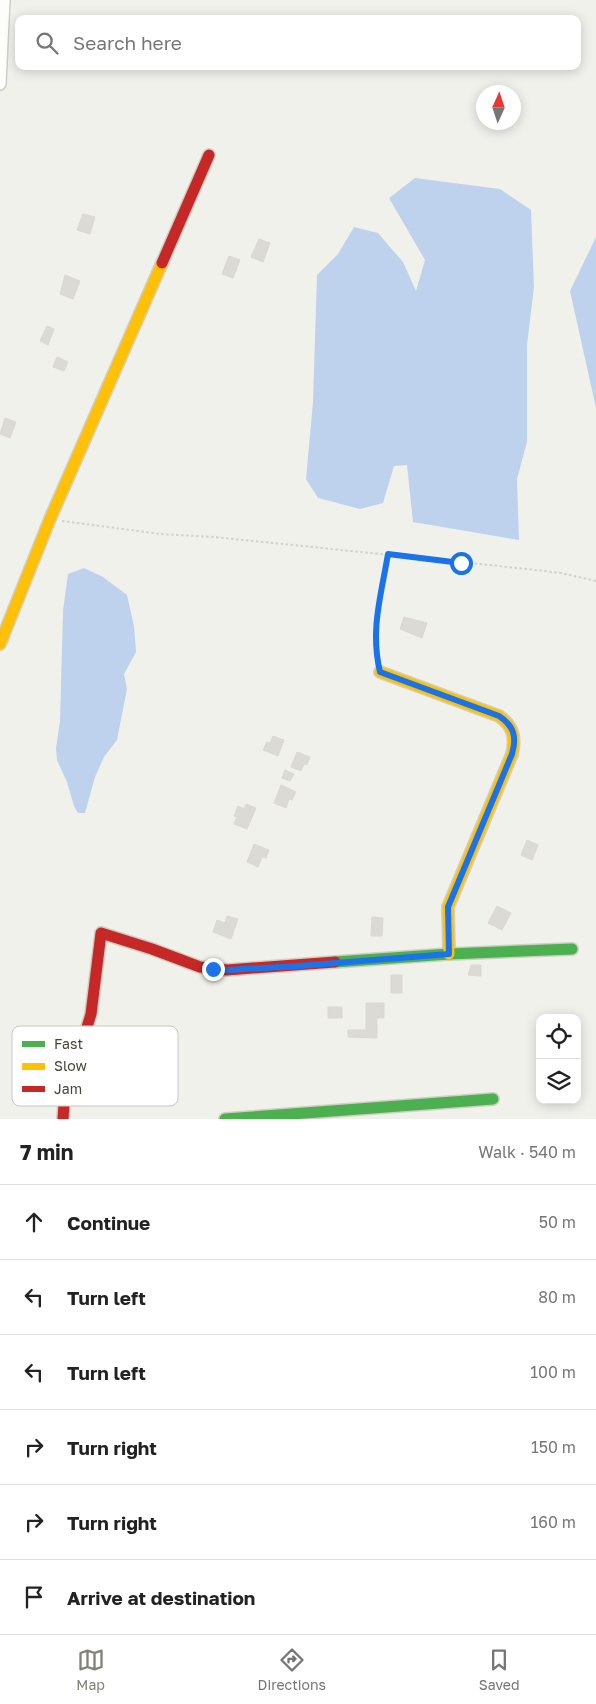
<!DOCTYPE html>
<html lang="en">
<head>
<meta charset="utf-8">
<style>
	body { margin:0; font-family:"Golos Text",sans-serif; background:#f2f2f2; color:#222 }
	.controls { position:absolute; right:15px; bottom:15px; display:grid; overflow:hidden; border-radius:10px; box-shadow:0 2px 12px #0003 }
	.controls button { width:45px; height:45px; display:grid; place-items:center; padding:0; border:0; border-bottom:1px solid #e0e0e0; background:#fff; color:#222; font:25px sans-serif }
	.compass { position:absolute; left:476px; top:85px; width:45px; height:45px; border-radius:50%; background:#fff; box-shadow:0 2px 12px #0003; rotate:3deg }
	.stop { position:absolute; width:15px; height:15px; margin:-11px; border:4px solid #1a73e8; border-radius:50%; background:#fff }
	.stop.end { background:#1a73e8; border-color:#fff; box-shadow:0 1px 5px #0008 }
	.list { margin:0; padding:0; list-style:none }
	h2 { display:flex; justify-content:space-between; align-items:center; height:65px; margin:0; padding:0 20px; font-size:21px }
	h2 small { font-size:16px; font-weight:400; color:#767676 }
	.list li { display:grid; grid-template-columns:32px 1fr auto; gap:15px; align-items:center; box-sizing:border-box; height:75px; padding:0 20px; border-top:1px solid #e0e0e0 }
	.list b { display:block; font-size:19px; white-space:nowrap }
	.list em { font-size:16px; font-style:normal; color:#767676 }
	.icon { flex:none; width:28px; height:28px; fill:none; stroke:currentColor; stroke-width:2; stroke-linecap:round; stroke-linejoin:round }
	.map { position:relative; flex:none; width:596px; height:1119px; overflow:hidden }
	.search { position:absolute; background:#fff; box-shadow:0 2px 12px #0003; left:15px; right:15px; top:15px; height:55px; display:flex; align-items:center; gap:12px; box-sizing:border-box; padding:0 18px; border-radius:10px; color:#767676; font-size:19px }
	.sheet { height:515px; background:#fff }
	nav { display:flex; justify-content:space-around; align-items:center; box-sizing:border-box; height:70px; border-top:1px solid #e0e0e0; background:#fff; font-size:14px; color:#767676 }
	nav a { display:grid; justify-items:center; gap:2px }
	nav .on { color:#828177 }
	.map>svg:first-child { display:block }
	.water { fill:#bed2ed }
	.building { fill:#dbdad4; stroke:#d9d8d2 }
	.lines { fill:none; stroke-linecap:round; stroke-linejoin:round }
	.street-casing { stroke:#cfcfc9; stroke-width:14 }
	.fast-casing { stroke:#d0cfc3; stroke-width:14 }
	.slow-casing { stroke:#d0cfc3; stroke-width:14 }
	.jam-casing { stroke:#d0cfc3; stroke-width:14 }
	.path { stroke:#d1d1cb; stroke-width:2; stroke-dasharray:2.5 2.5; stroke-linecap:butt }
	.street { stroke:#fdfdfc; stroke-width:11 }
	.fast { stroke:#4caf50; stroke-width:11 }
	.slow { stroke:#ffc107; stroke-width:11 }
	.jam { stroke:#c62828; stroke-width:11 }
	.route { stroke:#1a73e8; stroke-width:6 }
	.key { fill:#fff; stroke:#c8c7c3; stroke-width:1 }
	.key-label { font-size:14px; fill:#474438 }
</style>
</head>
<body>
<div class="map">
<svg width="596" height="1119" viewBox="0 0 596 1119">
	<rect width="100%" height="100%" fill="#f1f1ec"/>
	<!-- water -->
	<path class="water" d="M415,178l85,11 31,21 3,77 -7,58v97l-10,37 2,61 -106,-18 -6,-57 -13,1 -11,37 -23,6 -42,-11 -12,-19 7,-77 4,-127 21,-21 16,-27 24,6 25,29 13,29 9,-31 -36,-62z
		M596,237v171l-26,-117z
		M84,568l19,9 24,18 7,31 2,26 -12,22 3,15 -10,51 -13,17 -9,20 -10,36h-7l-4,-7 -7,-24 -10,-22 -1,-12 4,-27 3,-110 5,-37z"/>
	<!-- building -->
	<path class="building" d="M83,214l12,3 -5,17 -13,-4z
		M259,239l11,4 -7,19 -12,-5z
		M229,256l11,4 -7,18 -11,-4z
		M65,275l15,6 -7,18 -13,-5z
		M47,326l7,3 -6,16 -8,-4z
		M57,357l11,5 -4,9 -11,-4z
		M5,418l11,4 -6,16 -10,-4z
		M404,617l23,6 -5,15 -22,-9z
		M273,736l11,4 -6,16 -15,-6 4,-8 3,1z
		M297,752l13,5 -3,8 -3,-1 -3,7 -10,-4z
		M285,770l9,4 -4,7 -8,-3z
		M281,785l15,7 -4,8 -3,-1 -3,9 -12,-5z
		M246,804l10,4 -9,21 -13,-5 3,-7 -3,-1 4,-10 6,3z
		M527,840l11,5 -6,15 -11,-5z
		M254,844l15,6 -3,8 -4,-1 -4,10 -11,-5z
		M497,906l14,7 -9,17 -14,-7z
		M227,916l11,3 -7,20 -18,-7 4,-12 8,3z
		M372,917l11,1 -1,18h-11z
		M471,965h10v11l-13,-1z
		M391,975h11v18h-11z
		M366,1003h18v15h-7v20l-29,-1v-7h18z
		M328,1007h14v11h-14z"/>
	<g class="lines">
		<!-- street casing -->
		<g class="street-casing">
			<path id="street" d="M0,84l4,-84"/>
		</g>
		<!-- fast casing -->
		<g class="fast-casing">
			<path id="fast" d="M335,962l114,-8 123,-5
				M225,1119l268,-20"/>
		</g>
		<!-- slow casing -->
		<g class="slow-casing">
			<path id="slow" d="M0,644l50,-125 112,-256
				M380,672l119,44c14,10 17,21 13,38l-64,153 1,47"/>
		</g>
		<!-- jam casing -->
		<g class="jam-casing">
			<path id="jam" d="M162,263l47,-108
				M63,1119l2,-31 3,-15 16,-36 7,-23 10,-81 51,16 48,18 27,3 108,-8"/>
		</g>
		<!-- path -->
		<path class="path" d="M62,521l99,13 53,3 304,31 43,5 35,8
			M377,660c-8,-31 6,-75 11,-106"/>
		<!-- street -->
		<use href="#street" class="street"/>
		<!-- fast -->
		<use href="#fast" class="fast"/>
		<!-- slow -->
		<use href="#slow" class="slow"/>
		<!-- jam -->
		<use href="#jam" class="jam"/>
	</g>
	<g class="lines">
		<!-- route -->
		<path class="route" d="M213,969l14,1 71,-4 151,-12 -1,-47 64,-153c5,-17 2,-28 -13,-38l-119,-44c-10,-42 1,-76 8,-118l73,9"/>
	</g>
	<!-- legend -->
	<rect x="12" y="1026" width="166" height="80" rx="8" class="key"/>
	<rect x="22" y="1041" width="23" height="6" fill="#4caf50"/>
	<rect x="22" y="1063" width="23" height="7" fill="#ffc107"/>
	<rect x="22" y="1086" width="23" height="6" fill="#c62828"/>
	<g class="key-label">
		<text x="54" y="1049">Fast</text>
		<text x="54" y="1071">Slow</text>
		<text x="54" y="1094">Jam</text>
	</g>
</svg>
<div class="controls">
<button><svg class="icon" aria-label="locate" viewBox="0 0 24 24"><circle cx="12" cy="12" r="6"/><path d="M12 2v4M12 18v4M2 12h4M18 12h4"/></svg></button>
<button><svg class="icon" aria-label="layers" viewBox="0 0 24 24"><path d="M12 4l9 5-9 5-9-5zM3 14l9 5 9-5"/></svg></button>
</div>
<svg class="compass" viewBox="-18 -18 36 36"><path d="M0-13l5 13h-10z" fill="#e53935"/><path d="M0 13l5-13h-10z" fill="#767676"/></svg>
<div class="stop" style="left:461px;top:563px"></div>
<div class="stop end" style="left:213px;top:969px"></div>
<div class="search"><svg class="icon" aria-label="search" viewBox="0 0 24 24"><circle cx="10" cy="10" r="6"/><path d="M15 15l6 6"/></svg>Search here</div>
</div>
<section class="sheet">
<h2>7 min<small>Walk · 540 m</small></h2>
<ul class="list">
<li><svg class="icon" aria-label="ahead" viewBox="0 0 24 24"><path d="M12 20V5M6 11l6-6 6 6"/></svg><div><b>Continue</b></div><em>50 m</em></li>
<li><svg class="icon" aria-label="left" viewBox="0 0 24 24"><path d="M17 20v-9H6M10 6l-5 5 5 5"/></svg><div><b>Turn left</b></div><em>80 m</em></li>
<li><svg class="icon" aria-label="left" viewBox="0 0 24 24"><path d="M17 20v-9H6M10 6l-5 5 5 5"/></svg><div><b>Turn left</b></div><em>100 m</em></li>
<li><svg class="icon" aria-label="right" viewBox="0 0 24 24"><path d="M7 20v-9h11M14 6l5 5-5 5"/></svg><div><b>Turn right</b></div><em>150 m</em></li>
<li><svg class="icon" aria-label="right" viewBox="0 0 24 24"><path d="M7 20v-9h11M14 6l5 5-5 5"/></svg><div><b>Turn right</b></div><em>160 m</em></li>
<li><svg class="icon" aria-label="arrive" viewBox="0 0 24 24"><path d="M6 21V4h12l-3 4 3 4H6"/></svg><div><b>Arrive at destination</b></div></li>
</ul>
</section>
<nav>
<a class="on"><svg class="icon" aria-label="map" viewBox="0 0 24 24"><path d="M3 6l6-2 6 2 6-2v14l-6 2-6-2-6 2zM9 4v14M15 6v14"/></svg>Map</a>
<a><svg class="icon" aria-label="directions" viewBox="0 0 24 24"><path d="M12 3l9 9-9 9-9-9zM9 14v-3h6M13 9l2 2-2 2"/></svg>Directions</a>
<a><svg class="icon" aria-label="saved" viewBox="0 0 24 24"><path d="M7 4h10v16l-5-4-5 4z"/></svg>Saved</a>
</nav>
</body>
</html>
